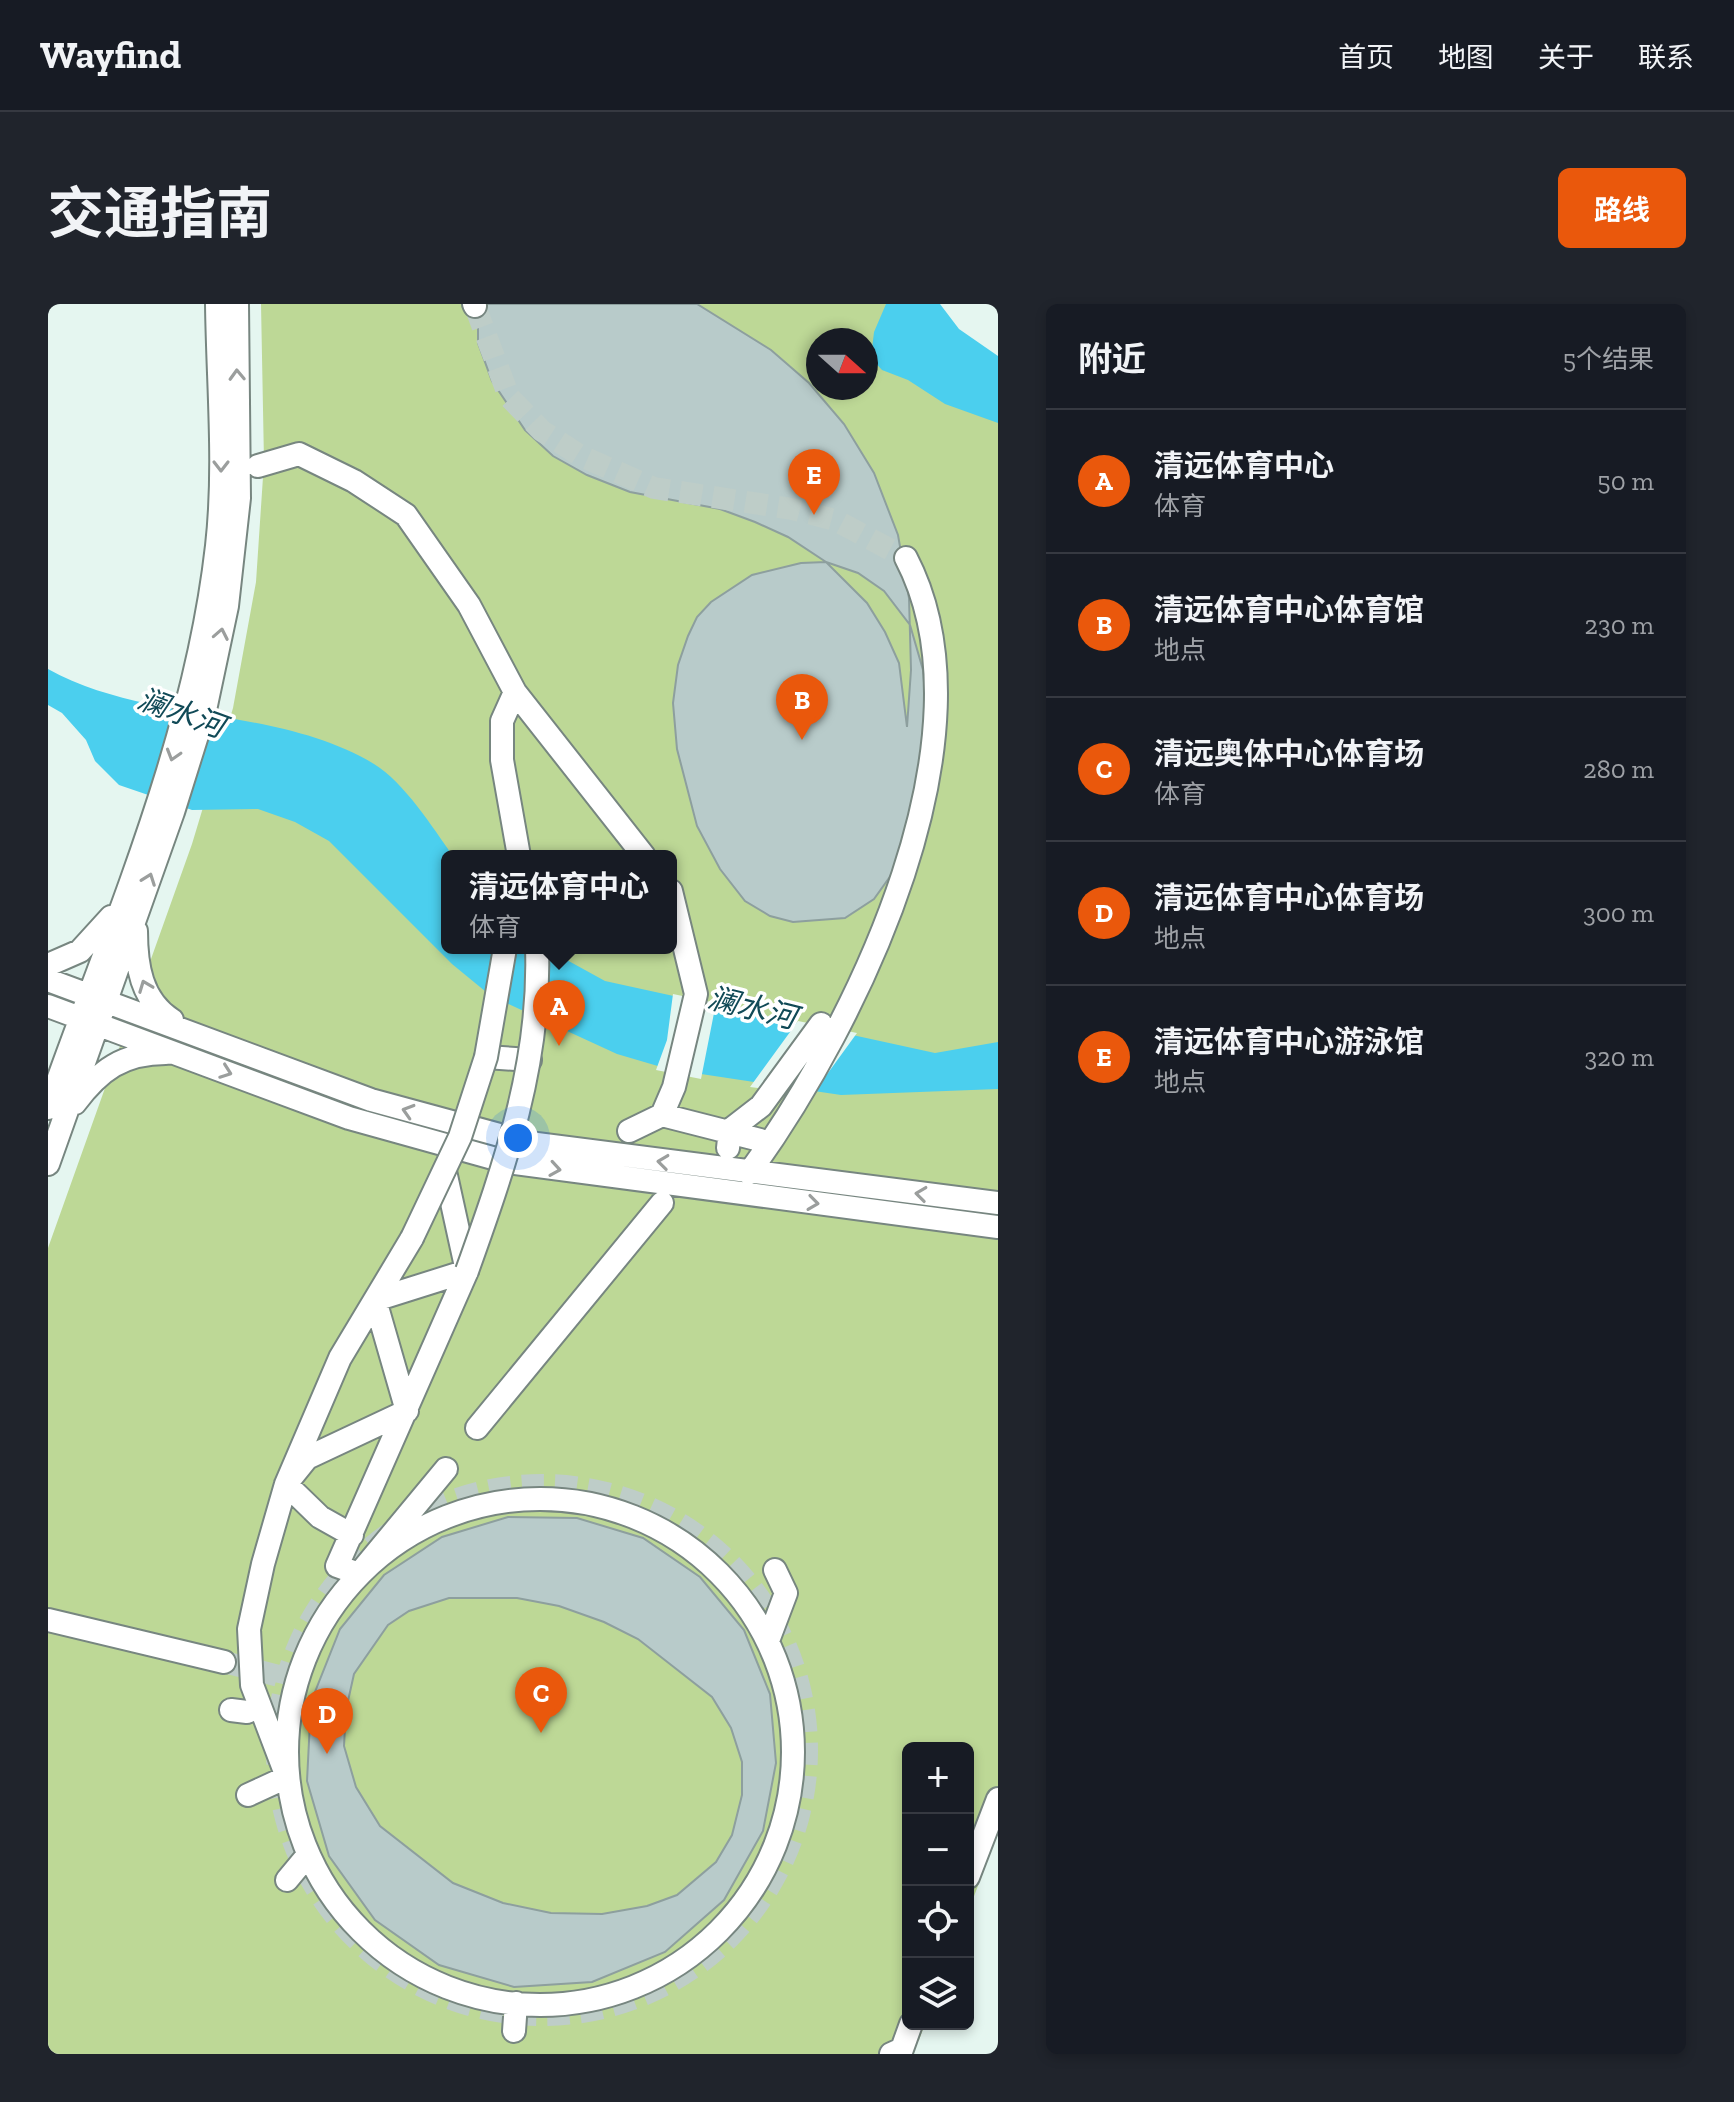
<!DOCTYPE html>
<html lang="zh">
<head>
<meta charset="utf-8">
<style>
	body { margin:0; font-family:"Zilla Slab","Noto Sans SC",serif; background:#20242c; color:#f1f3f6 }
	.controls { position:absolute; right:24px; bottom:24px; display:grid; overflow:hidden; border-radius:12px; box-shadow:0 4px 12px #0003 }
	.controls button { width:72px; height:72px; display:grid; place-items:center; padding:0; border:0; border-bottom:2px solid #363941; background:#171b24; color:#f1f3f6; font:40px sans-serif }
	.compass { position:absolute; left:758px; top:24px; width:72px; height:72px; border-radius:50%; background:#171b24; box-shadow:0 4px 12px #0003; rotate:111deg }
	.you { position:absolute; left:470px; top:834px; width:28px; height:28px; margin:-20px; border:6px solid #fff; border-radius:50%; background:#1a73e8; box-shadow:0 0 0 12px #1a73e833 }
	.badge { display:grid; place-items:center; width:52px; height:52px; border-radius:50%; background:#ea580c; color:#fff; font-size:26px; font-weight:700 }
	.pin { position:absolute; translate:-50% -66px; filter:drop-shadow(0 2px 4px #0008) }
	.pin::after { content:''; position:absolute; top:42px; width:28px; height:24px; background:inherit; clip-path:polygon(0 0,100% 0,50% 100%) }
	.popup { position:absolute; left:393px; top:546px; width:236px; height:104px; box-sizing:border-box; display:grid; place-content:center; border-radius:12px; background:#171b24; filter:drop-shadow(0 2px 6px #0005); font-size:26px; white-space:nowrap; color:#9ea1a6 }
	.popup b { font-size:30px; color:#f1f3f6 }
	.popup::after { content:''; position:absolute; left:50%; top:100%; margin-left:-16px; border:16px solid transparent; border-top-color:#171b24 }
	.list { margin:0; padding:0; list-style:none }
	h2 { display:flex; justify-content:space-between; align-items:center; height:104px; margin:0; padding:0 32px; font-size:34px }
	h2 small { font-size:26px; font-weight:400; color:#9ea1a6 }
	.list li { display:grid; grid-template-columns:52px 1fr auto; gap:24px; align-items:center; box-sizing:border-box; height:144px; padding:0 32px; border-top:2px solid #363941 }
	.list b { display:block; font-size:30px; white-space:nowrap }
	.list p { margin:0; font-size:26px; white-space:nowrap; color:#9ea1a6 }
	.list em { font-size:26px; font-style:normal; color:#9ea1a6 }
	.icon { flex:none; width:44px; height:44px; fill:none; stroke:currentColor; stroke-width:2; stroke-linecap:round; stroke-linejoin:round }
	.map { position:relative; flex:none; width:950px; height:1750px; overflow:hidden; border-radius:12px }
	header { display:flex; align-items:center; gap:48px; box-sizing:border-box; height:112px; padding:0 40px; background:#171b24; border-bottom:2px solid #363941 }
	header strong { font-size:38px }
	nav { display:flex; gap:44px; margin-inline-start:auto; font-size:28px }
	.intro { display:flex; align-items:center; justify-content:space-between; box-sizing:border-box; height:192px; padding:0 48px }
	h1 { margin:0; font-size:56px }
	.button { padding:20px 36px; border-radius:12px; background:#ea580c; color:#fff; font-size:28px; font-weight:700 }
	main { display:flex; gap:48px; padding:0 48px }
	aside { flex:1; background:#171b24; border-radius:12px; box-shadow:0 4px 12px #0003 }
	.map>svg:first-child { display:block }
	.green { fill:#bdd896; fill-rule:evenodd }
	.water { fill:#4bcfee }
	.pier { fill:#e5f6f0 }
	.building { fill:#b8cbca; stroke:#8d9f9e; stroke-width:2; fill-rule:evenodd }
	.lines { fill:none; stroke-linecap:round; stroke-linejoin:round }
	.minor-tunnel { stroke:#becdc8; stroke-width:22; stroke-dasharray:22 11; stroke-linecap:butt }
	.minor-casing { stroke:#778680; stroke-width:26 }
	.minor { stroke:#fff; stroke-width:22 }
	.minor-bridge-casing { stroke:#778680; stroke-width:26; stroke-linecap:butt }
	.minor-bridge { stroke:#fff; stroke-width:22 }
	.oneway { stroke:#9b9e9d }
	.labels { text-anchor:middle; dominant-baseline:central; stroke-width:7; stroke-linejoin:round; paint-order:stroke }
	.water-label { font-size:30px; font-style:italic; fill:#114a57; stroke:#fff }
</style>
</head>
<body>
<header>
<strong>Wayfind</strong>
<nav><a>首页</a><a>地图</a><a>关于</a><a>联系</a></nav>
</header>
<div class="intro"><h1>交通指南</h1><a class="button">路线</a></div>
<main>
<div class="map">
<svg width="950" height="1750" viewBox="0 0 950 1750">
	<rect width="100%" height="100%" fill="#e5f6f0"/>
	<!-- green -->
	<path class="green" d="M213,0h658l79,87v1442l-30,79v-164h-60v276h17l-6,16 -18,14h-853v-806l144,-404 41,-136 23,-126 8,-120zM770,36h48v48h-48zM399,552h224v92h-224z"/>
	<!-- water -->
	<path class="water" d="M838,0h54l19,25 39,27v67l-53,-19 -37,-24 -26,-10 -11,-12 3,-26z
		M0,365c99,55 227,36 326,95 30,18 59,64 79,92h-6v92h98l60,33 330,72 63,-11v47l-157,6 -173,-26 -51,-15 -126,-58 -39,-32 -123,-123 -34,-19 -37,-13 -66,1 -73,-25 -24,-24 -9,-21 -24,-27 -14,-8z"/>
	<!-- pier -->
	<path class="pier" d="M625,690l43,9 -15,76 -45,-9 11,-30z
		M750,717l59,12 -45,62 -62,-8z"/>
	<!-- building -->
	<path class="building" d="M430,0h219l74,46 38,33 35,41 30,49 24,62 11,63 2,72 -4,57 -8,-64 -14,-31 -18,-29 -41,-41 -38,-25 -33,-15 -35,-13 -90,-17 -43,-17 -34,-19 -28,-26 -33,-49 -14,-38z
		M778,258l32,11 26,18 26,34 13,45 5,61 -18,105 -16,35 -20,28 -29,19 -52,4 -23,-6 -25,-15 -25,-32 -23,-43 -20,-77 -4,-46 5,-38 10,-29 9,-19 14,-15 41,-27 49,-12z
		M460,1213l69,1 66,20 57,39 44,53 26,64 6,69 -13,68 -39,69 -59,52 -73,30 -78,5 -75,-22 -64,-45 -46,-64 -22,-75 4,-79 29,-73 44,-54 58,-38zM401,1294h68l42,8 45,16 34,17 74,58 19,31 11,34v33l-10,40 -16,27 -39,33 -30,11 -45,8 -51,-1 -48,-10 -50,-20 -73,-57 -24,-39 -12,-41 2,-36 8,-36 34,-49 21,-14z"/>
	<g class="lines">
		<!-- minor-tunnel -->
		<path class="minor-tunnel" d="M427,2l34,91 33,34 39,25 73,32 138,21 43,11 71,38
			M229 1446a265 265 0 1 1 530 0a265 265 0 1 1-530 0Z
			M176,1358l63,16"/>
		<!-- minor casing -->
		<g class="minor-casing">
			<path id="minor" d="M426,0l1,2
				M210,162l41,-12 55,27 52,34 63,90 46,87 129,164
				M467,388l-13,29v39l17,96
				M88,627c0,34 5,69 36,89
				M0,661l32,-14 31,-34
				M0,676l323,120 158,43 469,60
				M0,702l301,112 158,44 491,65
				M438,753l44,3
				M27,799c25,-33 48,-50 91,-50
				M0,804c65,-184 147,-367 169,-562 9,-80 1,-161 0,-242
				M614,811l12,-28 22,-93 -25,-103
				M581,827l33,-16 98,25
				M680,844l2,-18 31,-24 60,-82
				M0,860l125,-352 32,-102 22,-104 12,-108 -2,-194
				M397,867l22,100 -130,295 22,8 87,-105
				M701,869c110,-152 249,-439 157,-615
				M429,1124l185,-225
				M239 1448a253 253 0 1 1 506 0a253 253 0 1 1-506 0Z
				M304,1231l-32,-18 -34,-33 21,-26 100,-47 -32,-111 92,-29
				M0,1316l176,42
				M721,1334l17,-45 -11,-23
				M183,1406l16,2 13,-6
				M200,1491l39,-18 -35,-92 -3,-56 14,-65 23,-80 54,-126 72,-120
				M920,1573l30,-78
				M239,1576l20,-24
				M466,1727l2,-28
				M843,1750l11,-5 9,-25"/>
		</g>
		<!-- minor -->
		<use href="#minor" class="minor"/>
		<!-- minor-bridge casing -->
		<g class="minor-bridge-casing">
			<path id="minor-bridge" d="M364,934l48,-101 26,-80 19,-109
				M419,967c38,-106 74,-209 70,-323"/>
		</g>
		<!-- minor-bridge -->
		<use href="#minor-bridge" class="minor-bridge"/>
	</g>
	<!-- one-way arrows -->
	<defs><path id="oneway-chevron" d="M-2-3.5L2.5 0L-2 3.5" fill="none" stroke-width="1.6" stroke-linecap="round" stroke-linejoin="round" transform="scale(2)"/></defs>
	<g class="oneway">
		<use href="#oneway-chevron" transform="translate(189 71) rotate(-92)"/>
		<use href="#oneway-chevron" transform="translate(173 162) rotate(90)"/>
		<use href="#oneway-chevron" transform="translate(173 330) rotate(-79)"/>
		<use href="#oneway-chevron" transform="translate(125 451) rotate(107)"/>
		<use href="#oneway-chevron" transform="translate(101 575) rotate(-70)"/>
		<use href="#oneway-chevron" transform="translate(97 682) rotate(-111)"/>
		<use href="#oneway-chevron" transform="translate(178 768) rotate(20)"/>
		<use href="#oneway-chevron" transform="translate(360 807) rotate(-163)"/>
		<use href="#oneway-chevron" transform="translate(615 858) rotate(-173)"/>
		<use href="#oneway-chevron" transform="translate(507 865) rotate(9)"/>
		<use href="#oneway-chevron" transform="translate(873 890) rotate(-173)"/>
		<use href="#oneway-chevron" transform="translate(765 899) rotate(8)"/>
	</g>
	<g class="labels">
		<!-- water labels -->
		<g class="water-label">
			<text transform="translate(133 409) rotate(20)">澜水河</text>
			<text transform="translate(704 704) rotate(14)">澜水河</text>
		</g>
	</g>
</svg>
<div class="controls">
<button>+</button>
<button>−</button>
<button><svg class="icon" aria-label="locate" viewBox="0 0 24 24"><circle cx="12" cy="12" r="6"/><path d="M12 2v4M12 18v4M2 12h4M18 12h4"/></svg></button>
<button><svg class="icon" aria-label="layers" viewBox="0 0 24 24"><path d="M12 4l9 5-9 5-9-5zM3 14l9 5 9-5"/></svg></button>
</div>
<svg class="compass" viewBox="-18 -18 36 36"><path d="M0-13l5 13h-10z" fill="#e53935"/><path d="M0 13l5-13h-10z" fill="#9ea1a6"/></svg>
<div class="you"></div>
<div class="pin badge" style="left:511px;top:742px">A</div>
<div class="popup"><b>清远体育中心</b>体育</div>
<div class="pin badge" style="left:754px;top:436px">B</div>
<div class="pin badge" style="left:493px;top:1429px">C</div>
<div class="pin badge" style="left:279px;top:1450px">D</div>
<div class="pin badge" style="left:766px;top:211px">E</div>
</div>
<aside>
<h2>附近<small>5个结果</small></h2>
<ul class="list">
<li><span class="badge">A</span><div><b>清远体育中心</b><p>体育</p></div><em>50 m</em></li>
<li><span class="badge">B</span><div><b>清远体育中心体育馆</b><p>地点</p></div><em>230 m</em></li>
<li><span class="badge">C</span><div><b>清远奥体中心体育场</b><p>体育</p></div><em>280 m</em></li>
<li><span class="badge">D</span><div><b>清远体育中心体育场</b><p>地点</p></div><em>300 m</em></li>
<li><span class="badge">E</span><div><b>清远体育中心游泳馆</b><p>地点</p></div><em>320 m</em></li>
</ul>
</aside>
</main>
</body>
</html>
